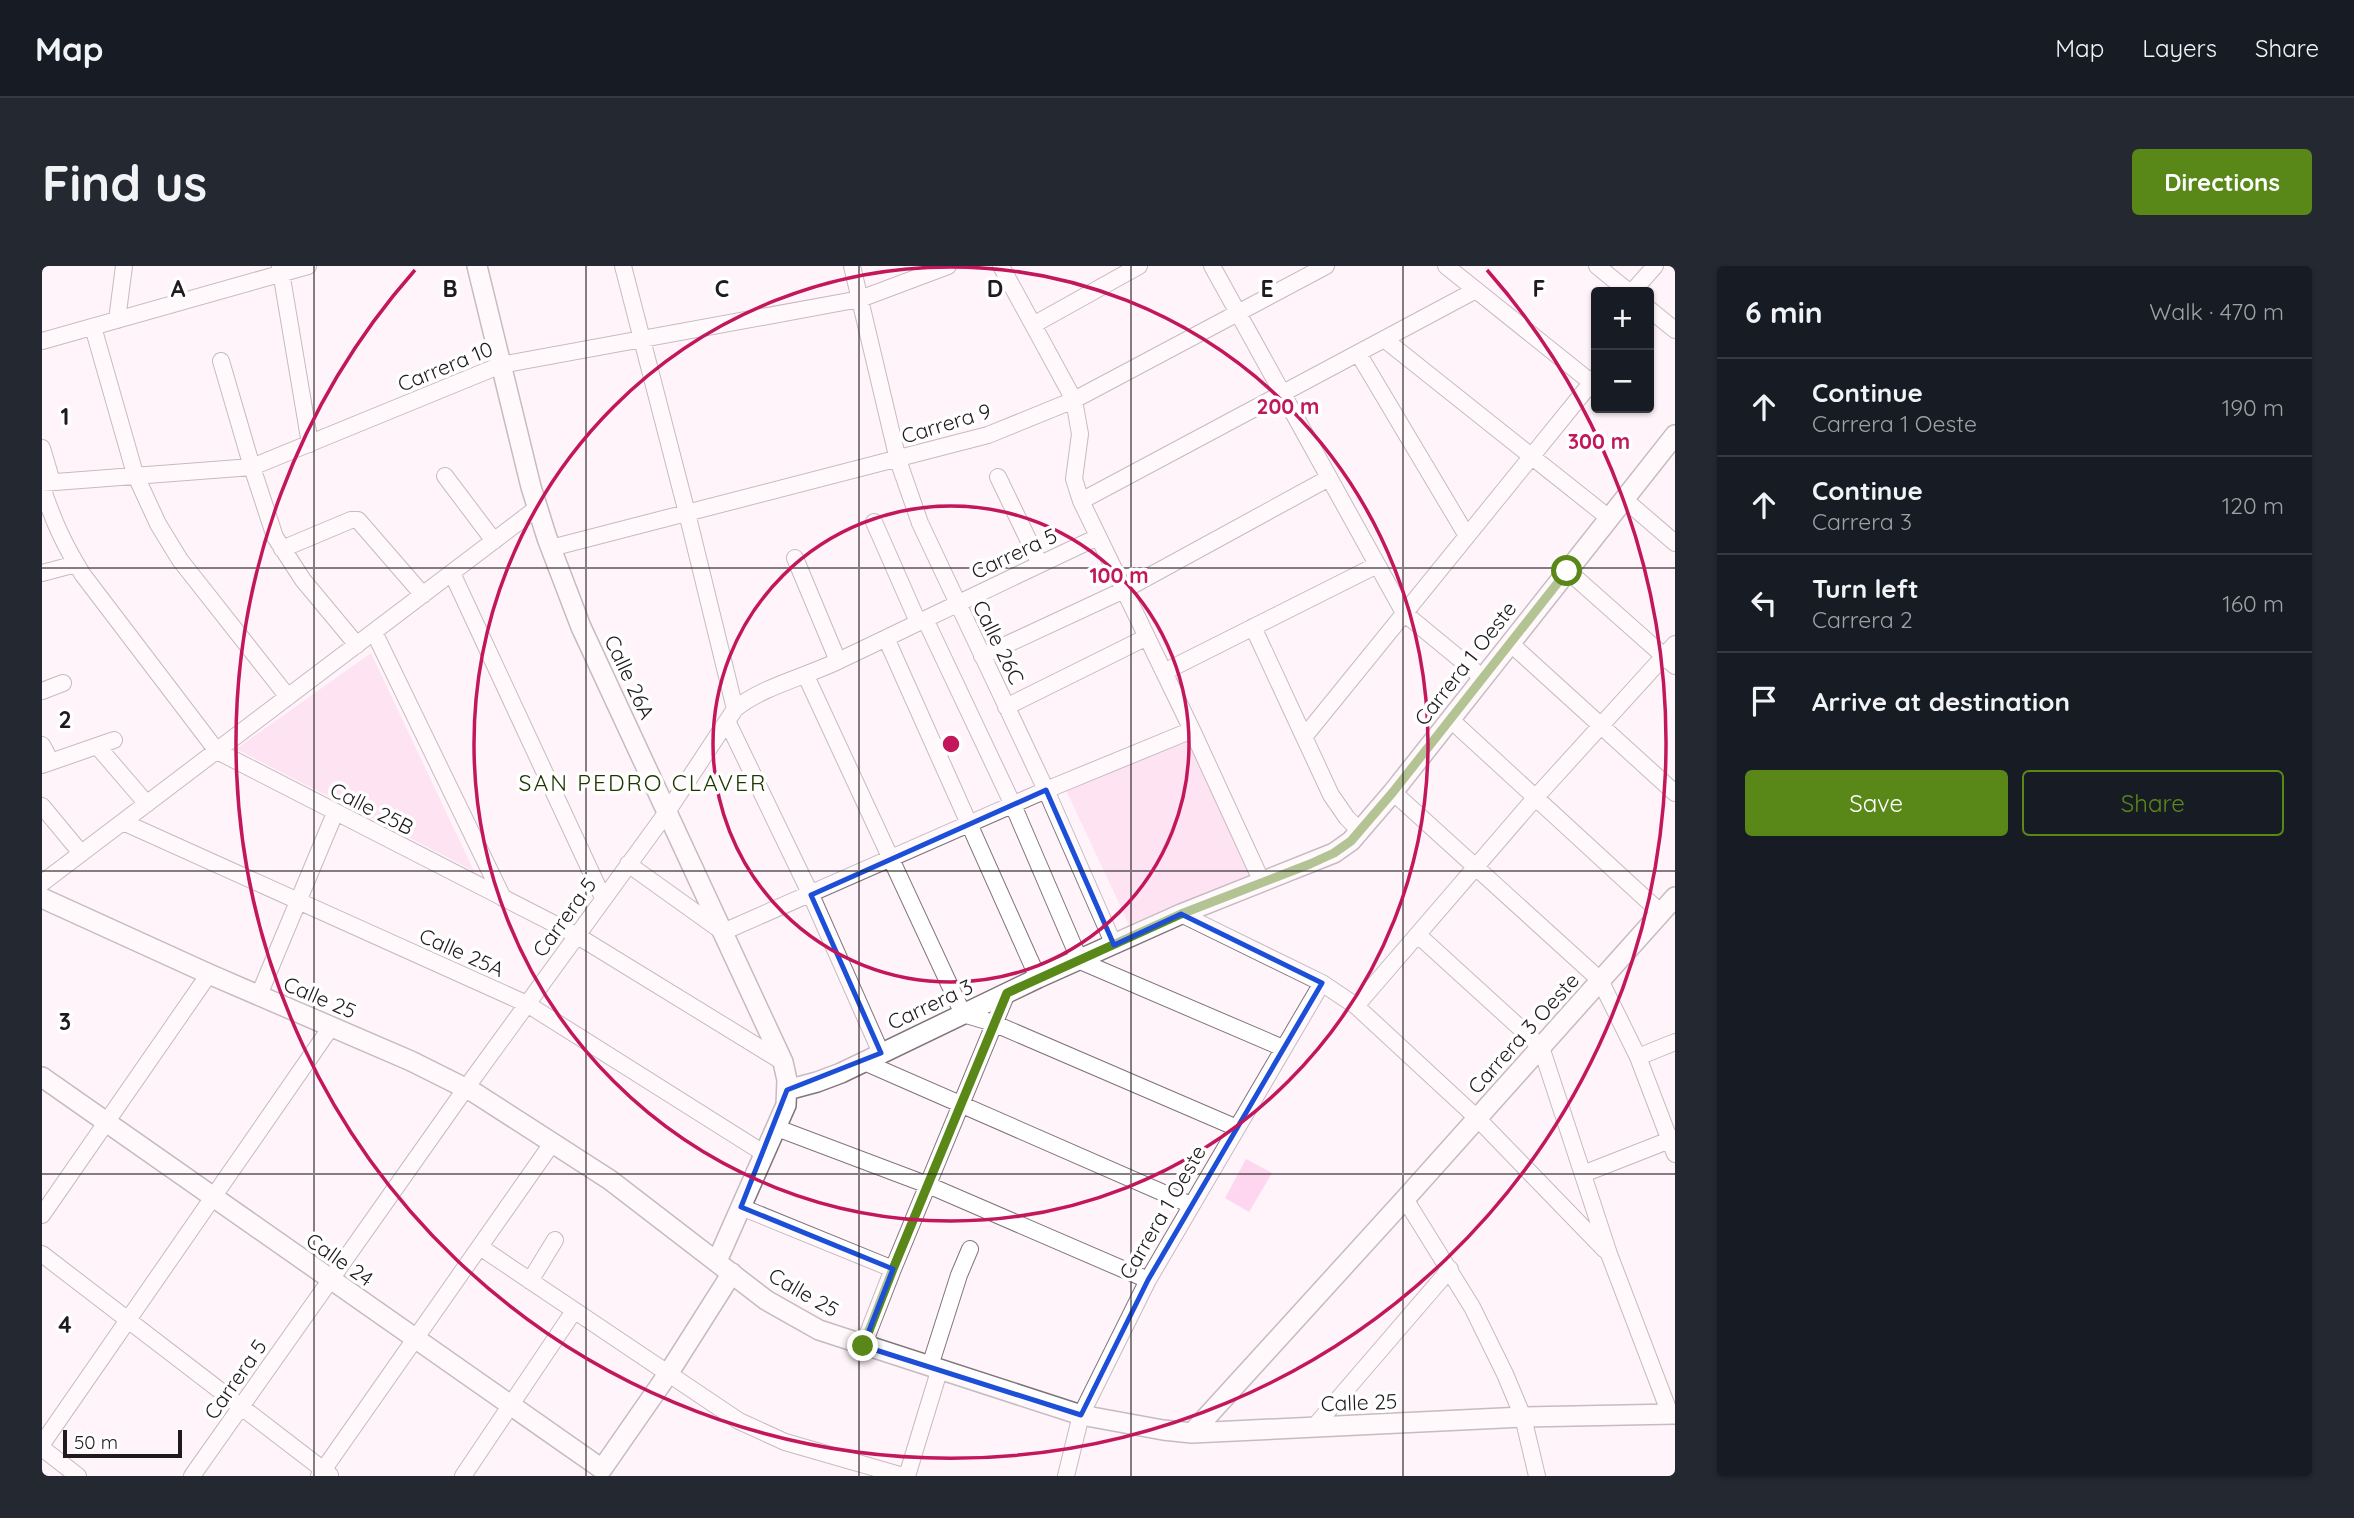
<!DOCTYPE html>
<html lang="en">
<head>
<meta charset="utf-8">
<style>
	body { margin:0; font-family:Quicksand,sans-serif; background:#242831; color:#f1f3f6 }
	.controls { position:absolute; right:21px; top:21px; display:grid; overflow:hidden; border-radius:7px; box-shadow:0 2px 5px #0004 }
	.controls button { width:63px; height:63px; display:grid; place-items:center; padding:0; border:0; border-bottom:2px solid #363941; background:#171b24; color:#f1f3f6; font:35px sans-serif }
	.scale { position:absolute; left:21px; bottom:18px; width:119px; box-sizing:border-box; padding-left:7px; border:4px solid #1f1a1d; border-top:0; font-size:19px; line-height:24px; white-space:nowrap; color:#1f1a1d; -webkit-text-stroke:5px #fff; paint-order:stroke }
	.stop { position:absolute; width:21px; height:21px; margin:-16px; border:5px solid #598718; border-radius:50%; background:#fff }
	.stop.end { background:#598718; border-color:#fff; box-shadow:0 2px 7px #0008 }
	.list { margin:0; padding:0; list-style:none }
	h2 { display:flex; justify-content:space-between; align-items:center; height:91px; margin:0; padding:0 28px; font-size:30px }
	h2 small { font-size:23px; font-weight:400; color:#9ea1a6 }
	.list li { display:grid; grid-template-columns:46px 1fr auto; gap:21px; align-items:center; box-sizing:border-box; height:98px; padding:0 28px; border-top:2px solid #363941 }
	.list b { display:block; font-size:26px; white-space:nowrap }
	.list p { margin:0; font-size:23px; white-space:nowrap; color:#9ea1a6 }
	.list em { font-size:23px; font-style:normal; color:#9ea1a6 }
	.actions { display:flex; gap:14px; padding:21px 28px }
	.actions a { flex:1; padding:16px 0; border:2px solid #598718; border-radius:7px; text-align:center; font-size:24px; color:#598718 }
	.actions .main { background:#598718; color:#fff }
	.icon { flex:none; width:38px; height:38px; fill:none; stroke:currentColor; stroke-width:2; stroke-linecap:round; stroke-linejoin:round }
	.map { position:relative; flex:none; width:1633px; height:1210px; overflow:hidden; border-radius:7px }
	header { display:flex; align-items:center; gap:42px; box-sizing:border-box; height:98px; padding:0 35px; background:#171b24; border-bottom:2px solid #363941 }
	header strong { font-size:33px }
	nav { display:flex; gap:38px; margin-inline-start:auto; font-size:24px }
	.intro { display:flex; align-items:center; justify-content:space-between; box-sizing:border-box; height:168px; padding:0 42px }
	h1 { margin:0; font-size:49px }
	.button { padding:18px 32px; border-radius:7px; background:#598718; color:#fff; font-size:24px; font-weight:700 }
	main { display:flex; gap:42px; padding:0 42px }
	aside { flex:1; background:#171b24; border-radius:7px; box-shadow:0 2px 5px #0004 }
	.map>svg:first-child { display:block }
	.green { fill:#fdcfec }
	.water { fill:#fdb1e3 }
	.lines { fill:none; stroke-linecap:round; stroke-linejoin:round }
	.minor-casing { stroke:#81757c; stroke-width:18 }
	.tertiary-casing { stroke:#81757c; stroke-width:22 }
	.minor { stroke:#fff; stroke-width:16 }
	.tertiary { stroke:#fff; stroke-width:19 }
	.route { stroke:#598718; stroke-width:9 }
	.marked { fill:none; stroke:#1d4ed8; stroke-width:5; stroke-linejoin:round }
	.grid { fill:none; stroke:#1f1a1d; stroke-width:2; stroke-opacity:0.55 }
	.ring { fill:none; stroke:#c2185b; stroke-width:3.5 }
	.labels { text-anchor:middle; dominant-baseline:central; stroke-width:7; stroke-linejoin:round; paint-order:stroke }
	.street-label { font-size:21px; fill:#1f1a1d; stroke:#fff }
	.neighbourhood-label { font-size:23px; letter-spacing:2px; fill:#203601; stroke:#fff }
	.grid-label { font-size:23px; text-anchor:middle; font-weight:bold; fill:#1f1a1d; stroke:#fff; stroke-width:7; stroke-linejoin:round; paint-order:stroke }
	.centre { fill:#c2185b; stroke:#fff; stroke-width:3.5 }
	.ring-label { font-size:21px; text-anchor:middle; font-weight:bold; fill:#c2185b; stroke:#fff; stroke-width:7; stroke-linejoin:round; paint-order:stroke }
</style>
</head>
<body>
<header>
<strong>Map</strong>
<nav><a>Map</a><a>Layers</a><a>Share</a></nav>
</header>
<div class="intro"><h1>Find us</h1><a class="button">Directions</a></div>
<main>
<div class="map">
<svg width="1633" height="1210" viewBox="0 0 1633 1210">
	<rect width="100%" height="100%" fill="#fff4fa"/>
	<!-- green -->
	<path class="green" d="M329,387l103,218 -238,-122z
		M1149,471l61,139 -120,55 -67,-143z"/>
	<!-- water -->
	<path class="water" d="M1204,893l26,14 -23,39 -24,-14z"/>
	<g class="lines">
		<!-- minor casing -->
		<g class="minor-casing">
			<path id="minor" d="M238,0l30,178
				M581,0l64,247 48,196
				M810,0l46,194 22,63 126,267 68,155
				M959,0l73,134 6,34 -6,45 7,22 111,229 70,152
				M1170,0l192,347 79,65
				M1404,0l146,117
				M1555,0l32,26
				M1590,26l23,-26
				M1607,43l26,21
				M75,54l7,-54
				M991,59l106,-59
				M51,61l42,147 23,50 22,36 108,137
				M1342,73l225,179
				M0,75l266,-75
				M1316,87l109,183
				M179,95l31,106 23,70 28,43 54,65
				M0,182l10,34
				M403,210l49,65
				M956,211l42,87
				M0,217l210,-16 249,-102 359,-66 88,-33
				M0,221c11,33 22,58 41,88l134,176 359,184 207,127
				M1582,233l51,44
				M1039,235l395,-211
				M832,256l44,100
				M509,282l437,-113 86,-35 252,-134
				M240,283l69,-29h7l65,75
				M753,292l43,103
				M1526,305l107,95
				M0,307l34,-9
				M410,307l151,325
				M883,353l88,186 67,156 203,87
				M1211,361l78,168 16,23 13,13
				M332,366l129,266
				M844,372l152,340
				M1468,377l165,150
				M940,390l142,-66 205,-112
				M1122,406l213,-107
				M764,410l157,338 30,9 244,105
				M0,425l21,-8
				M964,441l141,-70
				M1408,453l211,194
				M685,455l84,174 70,158
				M1262,471l292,-360
				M0,479l9,17
				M56,481l49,57
				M0,499l72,-25
				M1351,526l207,188 38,77 37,97
				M0,540l39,47
				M81,556l404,182 238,150
				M586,598l95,68 323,-142 146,-60
				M0,617l495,-375
				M1139,648l141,69 34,23 121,112 128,132
				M1376,669l123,112 68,207 61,160
				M217,729l76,-182
				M1314,740l180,-209 139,-153
				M1596,791l37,-15
				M822,796l327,143
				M735,862l151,57 220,95
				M1541,908l92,-36
				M1363,933l67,108 33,67 18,43 14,59
				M699,941l152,62
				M0,949l167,-241
				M438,981l259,174 46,21 118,34
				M0,988l288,221
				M488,1015l25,-41
				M821,1080l30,-77 114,-276
				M888,1100l29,-91 11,-26
				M1272,1161l136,-158
				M0,1178l289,-417
				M0,1182l36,28
				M150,1210l274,-388 201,-276 68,-103c27,-22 69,-32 101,-47 88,-42 174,-84 262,-125
				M277,1210l234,-334
				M421,1210l111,-165
				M865,1210l33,-108
				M1024,1210l15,-61 67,-135 174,-297"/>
		</g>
		<!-- tertiary casing -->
		<g class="tertiary-casing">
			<path id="tertiary" d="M435,0l54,221 16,51 34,89 202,435 4,18 -1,25 -69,156
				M0,632l167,76 202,87 64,32 135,87 156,120 53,30 262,85 82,15 29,3 331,-16 152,-3
				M0,811l560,392 66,-95 64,-101
				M745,824l30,-8 24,-9 197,-95 143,-64 153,-61 17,-12 42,-49 282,-357
				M1150,1167l213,-234 270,-302"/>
		</g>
		<!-- minor -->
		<use href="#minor" class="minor"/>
		<!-- tertiary -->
		<use href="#tertiary" class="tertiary"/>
	</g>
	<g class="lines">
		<!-- route -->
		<path class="route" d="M821,1080l30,-77 114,-276 174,-79 129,-50 24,-11 17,-12 42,-49 174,-221"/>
	</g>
	<!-- marked area -->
	<path d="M0 0H1633V1210H0ZM1004,524l68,155 67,-31 141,69 -174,297 -67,135 -218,-69 30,-77 -152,-62 46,-117 94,-37 -70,-158z" fill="#fff4fa" fill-opacity=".55" fill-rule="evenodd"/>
	<path class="marked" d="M1004,524l68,155 67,-31 141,69 -174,297 -67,135 -218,-69 30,-77 -152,-62 46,-117 94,-37 -70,-158z"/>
	<!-- grid -->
	<path class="grid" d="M272,0v1210M544,0v1210M817,0v1210M1089,0v1210M1361,0v1210M0,302h1633M0,605h1633M0,908h1633"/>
	<!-- distance rings -->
	<g class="ring">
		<circle cx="909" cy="478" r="238"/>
		<circle cx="909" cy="478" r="477"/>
		<path d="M1445 4A715 715 0 1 1 373 4"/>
	</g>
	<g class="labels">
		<!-- street labels -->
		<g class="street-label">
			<text transform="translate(403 100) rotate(-22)">Carrera 10</text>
			<text transform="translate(904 157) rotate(-17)">Carrera 9</text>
			<text transform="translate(972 287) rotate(-25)">Carrera 5</text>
			<text transform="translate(957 376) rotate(64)">Calle 26C</text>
			<text transform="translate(1423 397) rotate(-52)">Carrera 1 Oeste</text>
			<text transform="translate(588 411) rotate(65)">Calle 26A</text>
			<text transform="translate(330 542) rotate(27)">Calle 25B</text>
			<text transform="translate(522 651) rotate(-54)">Carrera 5</text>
			<text transform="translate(420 686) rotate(24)">Calle 25A</text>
			<text transform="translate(278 731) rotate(23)">Calle 25</text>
			<text transform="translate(888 738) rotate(-25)">Carrera 3</text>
			<text transform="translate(1481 767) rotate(-48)">Carrera 3 Oeste</text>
			<text transform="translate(1120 946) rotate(-60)">Carrera 1 Oeste</text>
			<text transform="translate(298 993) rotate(35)">Calle 24</text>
			<text transform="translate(762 1026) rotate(30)">Calle 25</text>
			<text transform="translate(193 1113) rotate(-55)">Carrera 5</text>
			<text transform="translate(1317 1136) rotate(-2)">Calle 25</text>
		</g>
		<!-- neighbourhood labels -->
		<g class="neighbourhood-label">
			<text x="601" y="516">SAN PEDRO CLAVER</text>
		</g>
	</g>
	<g class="grid-label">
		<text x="136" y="31">A</text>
		<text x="408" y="31">B</text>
		<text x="680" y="31">C</text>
		<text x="953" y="31">D</text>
		<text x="1225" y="31">E</text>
		<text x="1497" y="31">F</text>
		<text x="23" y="159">1</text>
		<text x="23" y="462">2</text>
		<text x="23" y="764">3</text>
		<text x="23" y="1067">4</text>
	</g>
	<circle cx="909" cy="478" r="10" class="centre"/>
	<g class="ring-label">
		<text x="1246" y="148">200 m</text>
		<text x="1557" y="183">300 m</text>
		<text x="1077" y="317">100 m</text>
	</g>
</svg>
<div class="controls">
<button>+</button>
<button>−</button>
</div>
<div class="scale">50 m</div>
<div class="stop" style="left:1525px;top:305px"></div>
<div class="stop end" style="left:821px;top:1080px"></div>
</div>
<aside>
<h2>6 min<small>Walk · 470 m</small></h2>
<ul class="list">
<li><svg class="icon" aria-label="ahead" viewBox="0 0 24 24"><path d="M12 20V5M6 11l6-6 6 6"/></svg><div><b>Continue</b><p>Carrera 1 Oeste</p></div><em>190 m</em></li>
<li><svg class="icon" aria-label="ahead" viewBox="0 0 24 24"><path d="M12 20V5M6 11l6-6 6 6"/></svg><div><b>Continue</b><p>Carrera 3</p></div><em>120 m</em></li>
<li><svg class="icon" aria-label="left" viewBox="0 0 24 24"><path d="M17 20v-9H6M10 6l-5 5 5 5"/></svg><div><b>Turn left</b><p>Carrera 2</p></div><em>160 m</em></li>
<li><svg class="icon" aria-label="arrive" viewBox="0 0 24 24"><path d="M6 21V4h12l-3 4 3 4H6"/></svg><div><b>Arrive at destination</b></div></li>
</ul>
<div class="actions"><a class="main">Save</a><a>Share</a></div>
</aside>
</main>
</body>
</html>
